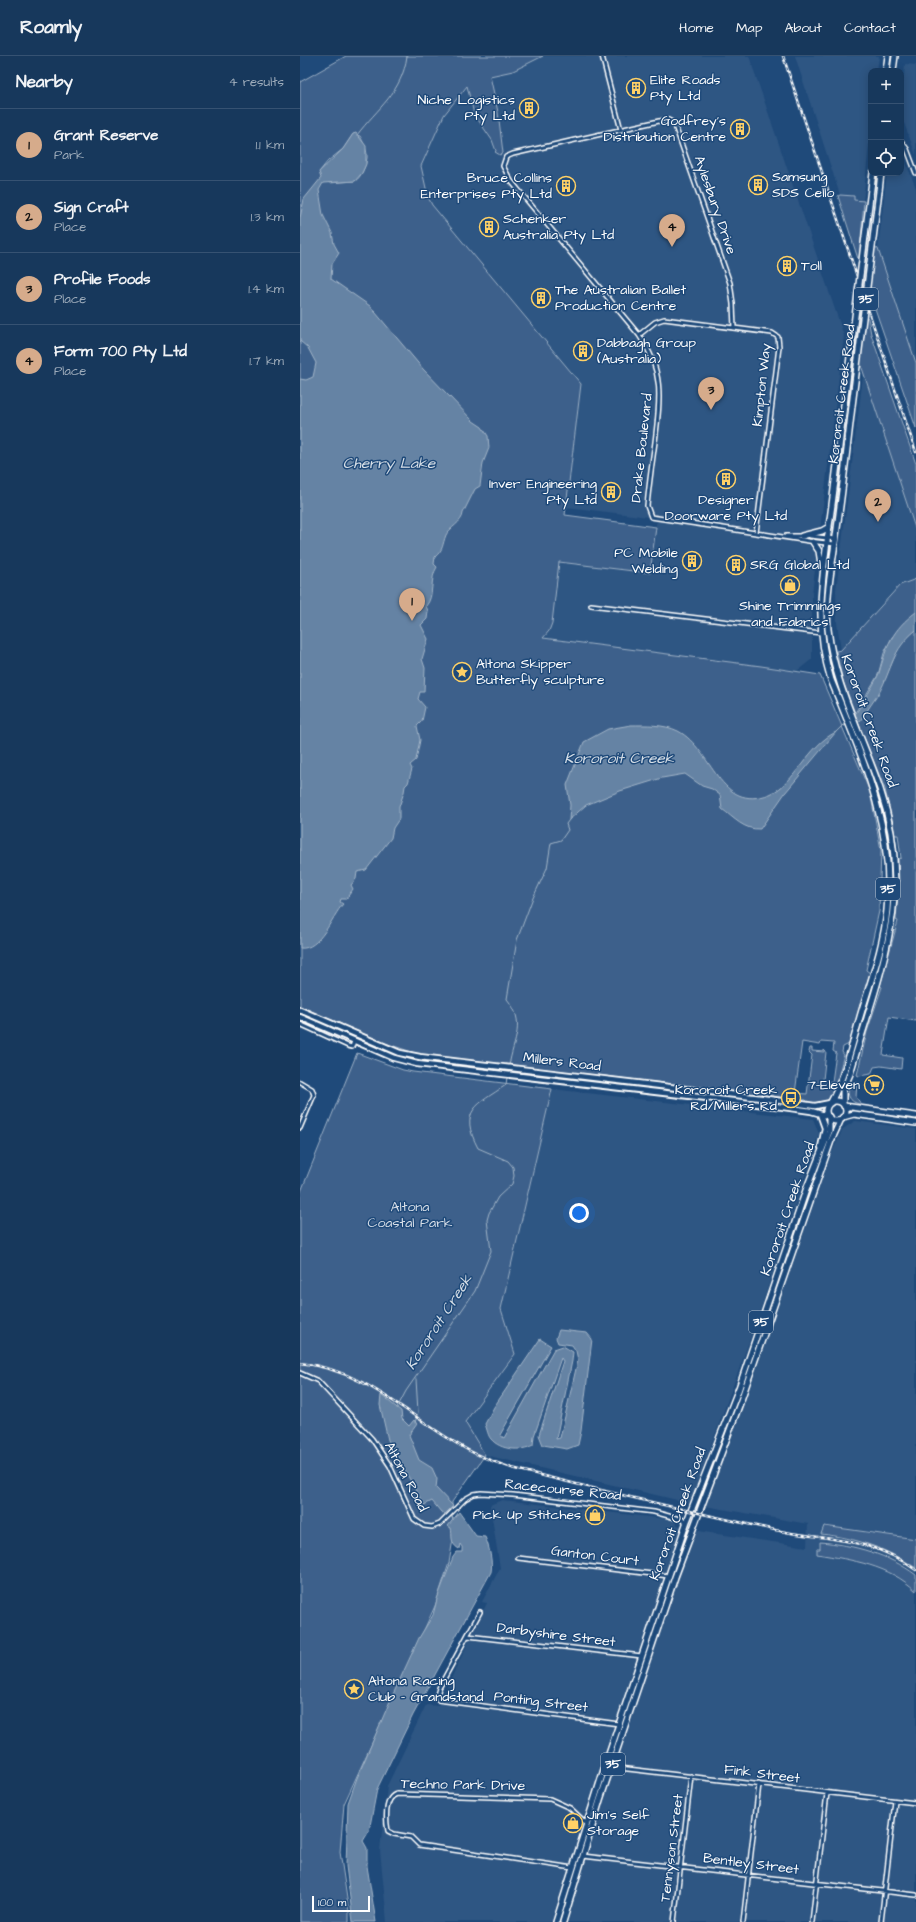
<!DOCTYPE html>
<html lang="en">
<head>
<meta charset="utf-8">
<style>
	body { margin:0; font-family:"Architects Daughter",sans-serif; background:#244365; color:#f1f3f6 }
	.controls { position:absolute; right:12px; top:12px; display:grid; overflow:hidden; border-radius:8px; box-shadow:0 2px 10px #0003 }
	.controls button { width:36px; height:36px; display:grid; place-items:center; padding:0; border:0; border-bottom:1px solid #365272; background:#17385c; color:#f1f3f6; font:20px sans-serif }
	.scale { position:absolute; left:12px; bottom:10px; width:58px; box-sizing:border-box; padding-left:4px; border:2px solid #fff; border-top:0; font-size:11px; line-height:14px; white-space:nowrap; color:#fff; -webkit-text-stroke:3px #1f4a7a; paint-order:stroke }
	.you { position:absolute; left:279px; top:1157px; width:14px; height:14px; margin:-10px; border:3px solid #fff; border-radius:50%; background:#1a73e8; box-shadow:0 0 0 6px #1a73e833 }
	.badge { display:grid; place-items:center; width:26px; height:26px; border-radius:50%; background:#d6ab8b; color:#111; font-size:13px; font-weight:700 }
	.pin { position:absolute; translate:-50% -33px; filter:drop-shadow(0 1px 2px #0008) }
	.pin::after { content:''; position:absolute; top:21px; width:14px; height:12px; background:inherit; clip-path:polygon(0 0,100% 0,50% 100%) }
	.list { margin:0; padding:0; list-style:none }
	h2 { display:flex; justify-content:space-between; align-items:center; height:52px; margin:0; padding:0 16px; font-size:17px }
	h2 small { font-size:13px; font-weight:400; color:#9eacbb }
	.list li { display:grid; grid-template-columns:26px 1fr auto; gap:12px; align-items:center; box-sizing:border-box; height:72px; padding:0 16px; border-top:1px solid #365272 }
	.list b { display:block; font-size:15px; white-space:nowrap }
	.list p { margin:0; font-size:13px; white-space:nowrap; color:#9eacbb }
	.list em { font-size:13px; font-style:normal; color:#9eacbb }
	.icon { flex:none; width:22px; height:22px; fill:none; stroke:currentColor; stroke-width:2; stroke-linecap:round; stroke-linejoin:round }
	.map { position:relative; flex:none; width:616px; height:1866px; overflow:hidden }
	header { display:flex; align-items:center; gap:24px; box-sizing:border-box; height:56px; padding:0 20px; background:#17385c; border-bottom:1px solid #365272 }
	header strong { font-size:19px }
	nav { display:flex; gap:22px; margin-inline-start:auto; font-size:14px }
	main { display:flex }
	aside { flex:1; background:#17385c }
	.map>svg:first-child { display:block }
	.built { fill:#2e5683 }
	.green { fill:#3c618b; stroke:#9eb0c5; fill-rule:evenodd }
	.water { fill:#6583a4; stroke:#a3b5c8 }
	.lines { fill:none; stroke-linecap:round; stroke-linejoin:round }
	.stream { stroke:#a3b5c8; stroke-width:1 }
	.minor-casing { stroke:#fff; stroke-width:6 }
	.secondary-casing { stroke:#fff; stroke-width:8 }
	.primary-casing { stroke:#fff; stroke-width:8 }
	.minor { stroke:#1f4a7a; stroke-width:3 }
	.secondary { stroke:#1f4a7a; stroke-width:4.5 }
	.primary { stroke:#1f4a7a; stroke-width:5 }
	.rail-casing { stroke:#fff; stroke-width:2.5 }
	.rail { stroke:#1f4a7a; stroke-width:1; stroke-dasharray:3; stroke-linecap:butt }
	.primary-bridge-casing { stroke:#fff; stroke-width:8; stroke-linecap:butt }
	.primary-bridge { stroke:#1f4a7a; stroke-width:5 }
	.labels { text-anchor:middle; dominant-baseline:central; stroke-width:3; stroke-linejoin:round; paint-order:stroke }
	.shield { fill:#1f4a7a; stroke:#bcc9d7; stroke-width:1 }
	.shield-label { font-size:13px; font-weight:bold; fill:#fff }
	.poi-label { font-size:14px; fill:#fff; stroke:#1f4a7a; text-anchor:start }
	.street-label { font-size:14px; fill:#fff; stroke:#1f4a7a }
	.park-label { font-size:14px; fill:#d8dfe8; stroke:#1f4a7a }
	.water-label { font-size:15px; font-style:italic; fill:#d8e0e8; stroke:#1f4a7a }
</style>
</head>
<body>
<header>
<strong>Roamly</strong>
<nav><a>Home</a><a>Map</a><a>About</a><a>Contact</a></nav>
</header>
<main>
<aside>
<h2>Nearby<small>4 results</small></h2>
<ul class="list">
<li><span class="badge">1</span><div><b>Grant Reserve</b><p>Park</p></div><em>1.1 km</em></li>
<li><span class="badge">2</span><div><b>Sign Craft</b><p>Place</p></div><em>1.3 km</em></li>
<li><span class="badge">3</span><div><b>Profile Foods</b><p>Place</p></div><em>1.4 km</em></li>
<li><span class="badge">4</span><div><b>Form 700 Pty Ltd</b><p>Place</p></div><em>1.7 km</em></li>
</ul>
</aside>
<div class="map">
<svg width="616" height="1866" viewBox="0 0 616 1866">
	<rect width="100%" height="100%" fill="#1f4a7a"/>
	<filter id="ink" filterUnits="userSpaceOnUse"><feTurbulence type="fractalNoise" baseFrequency=".025" numOctaves="2"/><feDisplacementMap in="SourceGraphic" scale="8" xChannelSelector="R" yChannelSelector="G"/><feConvolveMatrix kernelMatrix="1 2 1 2 8 2 1 2 1" color-interpolation-filters="sRGB"/></filter>
	<g filter="url(#ink)">
		<!-- built -->
		<path class="built" d="M243,0h206l95,280 -32,258v65l-15,12 -254,-33 9,-15 6,-61 92,11 7,-55 -91,-11 15,-123 -149,-179 -4,-8 -7,-32 23,-50 23,-30 7,29 18,26 3,12 5,3 -2,-43 -8,-36 23,-5z
			M495,0h84l-2,15h-6v55l-8,75 -9,-1v-4l-14,-1z
			M605,8l11,1v90l-15,-40z
			M601,95l15,37v176l-38,-115 9,-76h14z
			M564,313l52,162v48l-16,6 -59,65 -4,-27 -1,-33z
			M252,1033l261,30 6,14 -63,190 -66,180 -205,-48 -20,-33 50,-68 -14,-45z
			M555,1065l61,8v410l-92,-13 -3,8 29,4 24,7 42,23v7l-30,-17 -66,-16 -3,12 51,9 38,18 10,10v331h-529l-7,-72 7,-64 39,-81 12,1 49,-103 -5,-1 18,-34 -10,-63 12,-5 172,20 3,5 27,7 103,15 1,-23 -103,-18 29,-74 98,-280 11,-23z"/>
		<!-- green -->
		<path class="green" d="M46,0h197l-30,15 -23,5 8,36 5,41 -3,2 -5,-3 1,-1 -4,-11 -18,-26 -7,-28 -23,29 -23,51 7,31 4,8 149,179 -16,131 91,12 -6,46 -91,-11 -7,61 -3,8 -6,7 218,28 59,9 50,117 11,58 -2,61 -13,59 4,3 -21,71 -6,3 -1,5 2,3c-4,11 -8,40 -17,46 -7,2 -15,6 -21,-1l-388,-46 -33,-11 -85,-37v-924zM53,78l7,2c3,5 8,16 7,22 -1,7 -6,20 -12,23l-26,2 -10,-11 9,-11 15,-12zM502,986l18,3 1,-3 13,1 -1,8 3,2 -4,29 -9,-2 3,-28 -2,-2v2l-12,-1v-3h-2l-1,4 3,3 -5,39 -12,-1z
			M540,139l14,1v4l10,1 -5,61 -21,-66z
			M574,190l4,3 38,114v65l-47,-137z
			M565,260l3,2 3,16 45,130v67l-56,-169z
			M616,523v33l-24,25 -8,16 -6,22 -23,38 -12,-32 -7,-30 5,-1 59,-65z
			M616,574v391l-27,-4 -6,38 19,3 -1,11 -20,-3 -7,1 -3,7 -12,2 -2,-1 10,-43 15,-45 -2,-1 18,-65 -2,-1 3,-40 -1,-21 3,-1 -3,-23h-3l-10,-46 -27,-67 25,-38 15,-35 6,-9z
			M61,984l49,17 96,13v2c-45,-5 -106,-5 -145,-32z
			M57,997l46,17 10,2 139,17 -51,220 14,45 -50,68 20,33 -33,47 1,37 -4,24 -14,43 -91,198 -4,48 9,60v10h-49v-728z
			M211,1014l265,32 45,7v2l-311,-38z
			M551,1027h6l-1,14 5,7c-12,-1 -16,-11 -10,-21z
			M524,1470l92,13v29c-30,-20 -60,-30 -95,-34z
			M520,1486c34,3 68,12 96,33v16c-27,-26 -64,-31 -99,-37v-5h3z"/>
		<!-- water -->
		<path class="water" d="M56,77l10,13v18l-4,9 -7,8 -32,2 -4,7 4,25 9,18 2,11 5,9 -7,11 -1,15 39,27 53,63 50,52 9,6 6,9 1,12 -6,15 -3,23 -5,3 -12,24c0,9 -14,15 -17,22 -4,10 -2,14 -11,22l-1,7 3,3c-8,12 -2,29 -11,39l2,5 -1,8 -6,6 7,14 -6,20 3,9 -1,24h-4l-2,7 7,8 -3,14 -5,5 3,14 -4,20 -6,5 2,4 -4,14 -3,3 -1,6 -5,15v12l-6,9 -2,10 -25,32 -9,2 -1,7 -5,6 2,4 -7,10h-5l-1,3 3,2c-11,12 -23,47 -43,44v-569l6,1 7,-3 3,-14 -8,-15 -8,-7v-123l4,-19 17,-21 -2,-6 24,-23 10,-15z
			M616,556v18c-25,21 -23,37 -37,63 -6,9 -13,19 -19,28l-3,2 -13,3v-3c4,-4 8,-7 12,-10 4,-5 21,-34 23,-40 8,-28 13,-43 37,-61z
			M331,669c15,0 33,-1 47,6 35,18 41,83 92,63 26,-11 37,-48 66,-62l-51,61 -25,36c-16,1 -26,-11 -38,-20l-2,-14 -8,-6 -10,-3 -17,-12 -23,4 -42,13 -34,14 -17,15 1,-15 -3,-20 17,-43 24,-13z
			M259,1274l28,3 5,6 -11,92 -3,14 -11,4 -24,-4 -4,-10 24,-74 -2,-3 -27,78 -1,9c-12,7 -33,5 -42,-6 -3,-3 -4,-10 -6,-15l9,-17 46,-68 11,7 -51,89 4,3 50,-89 9,-3 10,6 -1,9 -16,78 4,-1 18,-78 -2,-9 -4,-6 -14,-2 -2,-5z
			M81,1339l20,16 1,8 7,7 5,-6 3,4 -8,11 10,25 13,8 5,11 -1,9 17,18 -8,8 -4,-2 -9,-11 -8,4 -36,-65 -8,-35z
			M159,1456l17,24 9,1c4,9 8,25 6,35l-78,143 -36,74 -8,42 -6,10 4,7v18l9,56h-23l-7,-56 2,-63 9,-25 33,-77 29,-63 14,-23 4,-16 16,-42 4,-5h5v-5l-2,-3 -1,5c-10,-6 -6,-14 -8,-21l-3,-2z"/>
		<g class="lines">
			<!-- stream -->
			<path class="stream" d="M57,79c21,-28 45,-42 50,-79
				M535,677l8,-8
				M209,1010c4,-26 18,-43 -2,-67l10,-59 15,-40 15,-32 4,-25 10,-3 7,-10 -2,-6 3,-4
				M97,1352l9,-17 69,-100 16,-40 -4,-31 2,-7 9,-16 14,-13 2,-8 -1,-9 -5,-6 -30,-13c-20,-38 -1,-43 28,-63l1,-8
				M115,1367l3,-11 -2,-33
				M148,1456l5,7"/>
			<!-- minor casing -->
			<g class="minor-casing">
				<path id="minor" d="M302,0l19,74
					M601,85l6,8 9,24
					M434,272l-1,-24 -3,-21 -56,-160 -6,-3 -9,1 -146,33 -7,3 -3,9 8,15 128,154c26,36 21,66 16,107 -3,21 -6,43 -8,64l4,11 158,24 26,3
					M339,279l16,-13 9,-3 108,14 6,4 1,10 -23,186
					M486,480h16
					M510,480l26,3
					M291,549l230,28
					M0,968l48,22 4,1 2,-6
					M0,1026l12,7 2,6 -14,33
					M0,1317l18,8 54,58 18,27 24,53 10,7 8,1 8,-3 25,-25 9,-5 7,-1 32,2 141,17 33,9
					M218,1502l151,18
					M180,1556l-41,76 -2,7 1,5 181,24
					M168,1580l174,20
					M311,1711l305,36
					M283,1800l333,39
					M273,1812l-154,-23 -8,-8 -17,-3 -6,-3c-2,-10 -4,-34 9,-37l153,5 20,9 16,15
					M374,1866l17,-146
					M443,1866l16,-138
					M512,1866l15,-129
					M581,1866l14,-121"/>
			</g>
			<!-- secondary casing -->
			<g class="secondary-casing">
				<path id="secondary" d="M0,954l100,43 20,4 341,41 54,8 15,-3
					M0,961l94,41 23,6 366,43 28,4 17,5
					M520,1058l5,14 -4,19"/>
			</g>
			<!-- primary casing -->
			<g class="primary-casing">
				<path id="primary" d="M586,15l2,-15
					M593,15l2,-15
					M579,135l2,-18
					M565,180l8,-63
					M502,480l20,-5 7,-4
					M513,486l6,9 2,13
					M526 1055a10 10 0 1 1 20 0a10 10 0 1 1-20 0Z
					M531,1046c15,-28 22,-62 31,-92 10,-33 22,-66 25,-100 8,-82 -26,-156 -56,-230 -17,-55 -9,-99 -2,-154 6,-40 10,-81 15,-121
					M543,1048v-14l7,-16c29,-101 66,-179 30,-285 -18,-54 -46,-104 -52,-160 -3,-31 4,-62 8,-93 6,-43 11,-86 16,-130
					M544,1050l72,10
					M543,1061l11,-3 62,9
					M256,1866l49,-156 82,-245 52,-133 67,-198 23,-58v-15
					M263,1866l37,-122 75,-223 65,-174 91,-262 10,-22"/>
			</g>
			<!-- minor -->
			<use href="#minor" class="minor"/>
			<!-- secondary -->
			<use href="#secondary" class="secondary"/>
			<!-- primary -->
			<use href="#primary" class="primary"/>
			<!-- rail casing -->
			<g class="rail-casing">
				<path id="rail" d="M483,0l133,396
					M0,1307c64,6 108,53 161,83 16,10 33,16 51,22 87,22 175,43 263,62 52,11 95,6 141,40"/>
			</g>
			<!-- rail -->
			<use href="#rail" class="rail"/>
			<!-- primary-bridge casing -->
			<g class="primary-bridge-casing">
				<path id="primary-bridge" d="M544,349l21,-169
					M552,350l27,-215"/>
			</g>
			<!-- primary-bridge -->
			<use href="#primary-bridge" class="primary-bridge"/>
		</g>
	</g>
	<!-- icons -->
	<defs>
		<g id="building-ring" transform="scale(1)"><circle r="9.5" fill="#1f4a7a" stroke="#ffd166" stroke-width="1.5"/><path d="M-4-6H4V6H1V3H-1V6H-4ZM-2.5-4.3h1.7v1.8h-1.7ZM.8-4.3h1.7v1.8H.8ZM-2.5-1h1.7V.8h-1.7ZM.8-1h1.7V.8H.8Z" fill="#ffd166"/></g>
		<g id="shop-ring" transform="scale(1)"><circle r="9.5" fill="#1f4a7a" stroke="#ffd166" stroke-width="1.5"/><path d="M-5-2.5h2.3a2.7 3.5 0 0 1 5.4 0H5L5.5 6h-11ZM-1.5-2.5h3a1.5 2.3 0 0 0-3 0Z" fill="#ffd166"/></g>
		<g id="sight-ring" transform="scale(1)"><circle r="9.5" fill="#1f4a7a" stroke="#ffd166" stroke-width="1.5"/><path d="M0-6L1.8-2.2L6-1.7L2.9 1.2L3.7 5.4L0 3.3L-3.7 5.4L-2.9 1.2L-6-1.7L-1.8-2.2Z" fill="#ffd166"/></g>
		<g id="supermarket-ring" transform="scale(1)"><circle r="9.5" fill="#1f4a7a" stroke="#ffd166" stroke-width="1.5"/><path d="M-6-5.5h2.5l.6 2H6L4.5 2H-2.5L-4.4-4H-6ZM-1.5 3.2a1.3 1.3 0 1 0 .1 0ZM3 3.2a1.3 1.3 0 1 0 .1 0Z" fill="#ffd166"/></g>
		<g id="bus-ring" transform="scale(1)"><circle r="9.5" fill="#1f4a7a" stroke="#ffd166" stroke-width="1.5"/><path d="M-5-6H5V4H4V6H2V4H-2V6H-4V4H-5ZM-3.5-4V0h7V-4ZM-3.5 1.2v1.5H-2V1.2ZM2 1.2v1.5H3.5V1.2Z" fill="#ffd166"/></g>
	</defs>
	<g fill-rule="evenodd">
		<use href="#building-ring" x="336" y="32"/>
		<use href="#building-ring" x="229" y="52"/>
		<use href="#building-ring" x="440" y="73"/>
		<use href="#building-ring" x="458" y="129"/>
		<use href="#building-ring" x="266" y="130"/>
		<use href="#building-ring" x="189" y="171"/>
		<use href="#building-ring" x="487" y="210"/>
		<use href="#building-ring" x="241" y="242"/>
		<use href="#building-ring" x="283" y="295"/>
		<use href="#building-ring" x="426" y="423"/>
		<use href="#building-ring" x="311" y="436"/>
		<use href="#building-ring" x="392" y="505"/>
		<use href="#building-ring" x="436" y="509"/>
		<use href="#shop-ring" x="490" y="529"/>
		<use href="#sight-ring" x="162" y="616"/>
		<use href="#supermarket-ring" x="574" y="1029"/>
		<use href="#bus-ring" x="491" y="1042"/>
		<use href="#shop-ring" x="295" y="1459"/>
		<use href="#sight-ring" x="54" y="1633"/>
		<use href="#shop-ring" x="273" y="1767"/>
	</g>
	<g class="labels">
		<!-- shield labels -->
		<g class="shield">
			<rect x="554" y="232" width="24" height="22" rx="3"/>
			<rect x="576" y="822" width="24" height="22" rx="3"/>
			<rect x="449" y="1255" width="24" height="22" rx="3"/>
			<rect x="301" y="1697" width="24" height="22" rx="3"/>
		</g>
		<g class="shield-label">
			<text x="566" y="243">35</text>
			<text x="588" y="833">35</text>
			<text x="461" y="1266">35</text>
			<text x="313" y="1708">35</text>
		</g>
		<!-- poi labels -->
		<g class="poi-label">
			<text x="350" y="24">Elite Roads<tspan x="350" dy="16">Pty Ltd</tspan></text>
			<text x="215" y="44" text-anchor="end">Niche Logistics<tspan x="215" dy="16">Pty Ltd</tspan></text>
			<text x="426" y="65" text-anchor="end">Godfrey's<tspan x="426" dy="16">Distribution Centre</tspan></text>
			<text x="472" y="121">Samsung<tspan x="472" dy="16">SDS Cello</tspan></text>
			<text x="252" y="122" text-anchor="end">Bruce Collins<tspan x="252" dy="16">Enterprises Pty Ltd</tspan></text>
			<text x="203" y="163">Schenker<tspan x="203" dy="16">Australia Pty Ltd</tspan></text>
			<text x="501" y="210">Toll</text>
			<text x="255" y="234">The Australian Ballet<tspan x="255" dy="16">Production Centre</tspan></text>
			<text x="297" y="287">Dabbagh Group<tspan x="297" dy="16">(Australia)</tspan></text>
			<text x="297" y="428" text-anchor="end">Inver Engineering<tspan x="297" dy="16">Pty Ltd</tspan></text>
			<text x="426" y="444" text-anchor="middle">Designer<tspan x="426" dy="16">Doorware Pty Ltd</tspan></text>
			<text x="378" y="497" text-anchor="end">PC Mobile<tspan x="378" dy="16">Welding</tspan></text>
			<text x="450" y="509">SRG Global Ltd</text>
			<text x="490" y="550" text-anchor="middle">Shine Trimmings<tspan x="490" dy="16">and Fabrics</tspan></text>
			<text x="176" y="608">Altona Skipper<tspan x="176" dy="16">Butterfly sculpture</tspan></text>
			<text x="560" y="1029" text-anchor="end">7-Eleven</text>
			<text x="477" y="1034" text-anchor="end">Kororoit Creek<tspan x="477" dy="16">Rd/Millers Rd</tspan></text>
			<text x="281" y="1459" text-anchor="end">Pick Up Stitches</text>
			<text x="68" y="1625">Altona Racing<tspan x="68" dy="16">Club - Grandstand</tspan></text>
			<text x="287" y="1759">Jim's Self<tspan x="287" dy="16">Storage</tspan></text>
		</g>
		<!-- street labels -->
		<g class="street-label">
			<text transform="translate(415 149) rotate(71)">Aylesbury Drive</text>
			<text transform="translate(462 329) rotate(-84)">Kimpton Way</text>
			<text transform="translate(542 338) rotate(-83)">Kororoit Creek Road</text>
			<text transform="translate(342 392) rotate(-84)">Drake Boulevard</text>
			<text transform="translate(569 665) rotate(70)">Kororoit Creek Road</text>
			<text transform="translate(262 1006) rotate(7)">Millers Road</text>
			<text transform="translate(488 1153) rotate(-71)">Kororoit Creek Road</text>
			<text transform="translate(106 1421) rotate(62)">Altona Road</text>
			<text transform="translate(263 1434) rotate(6)">Racecourse Road</text>
			<text transform="translate(378 1458) rotate(-70)">Kororoit Creek Road</text>
			<text transform="translate(295 1500) rotate(7)">Ganton Court</text>
			<text transform="translate(256 1579) rotate(7)">Darbyshire Street</text>
			<text transform="translate(241 1646) rotate(7)">Ponting Street</text>
			<text transform="translate(462 1718) rotate(7)">Fink Street</text>
			<text transform="translate(163 1729) rotate(1)">Techno Park Drive</text>
			<text transform="translate(372 1792) rotate(-83)">Tennyson Street</text>
			<text transform="translate(451 1808) rotate(7)">Bentley Street</text>
		</g>
		<!-- park labels -->
		<g class="park-label">
			<text x="110" y="1151">Altona<tspan x="110" dy="16">Coastal Park</tspan></text>
		</g>
		<!-- water labels -->
		<g class="water-label">
			<text x="89" y="407">Cherry Lake</text>
			<text x="319" y="702">Kororoit Creek</text>
			<text transform="translate(139 1266) rotate(-57)">Kororoit Creek</text>
		</g>
	</g>
</svg>
<div class="controls">
<button>+</button>
<button>−</button>
<button><svg class="icon" aria-label="locate" viewBox="0 0 24 24"><circle cx="12" cy="12" r="6"/><path d="M12 2v4M12 18v4M2 12h4M18 12h4"/></svg></button>
</div>
<div class="scale">100 m</div>
<div class="you"></div>
<div class="pin badge" style="left:112px;top:565px">1</div>
<div class="pin badge" style="left:578px;top:466px">2</div>
<div class="pin badge" style="left:411px;top:354px">3</div>
<div class="pin badge" style="left:372px;top:191px">4</div>
</div>
</main>
</body>
</html>
